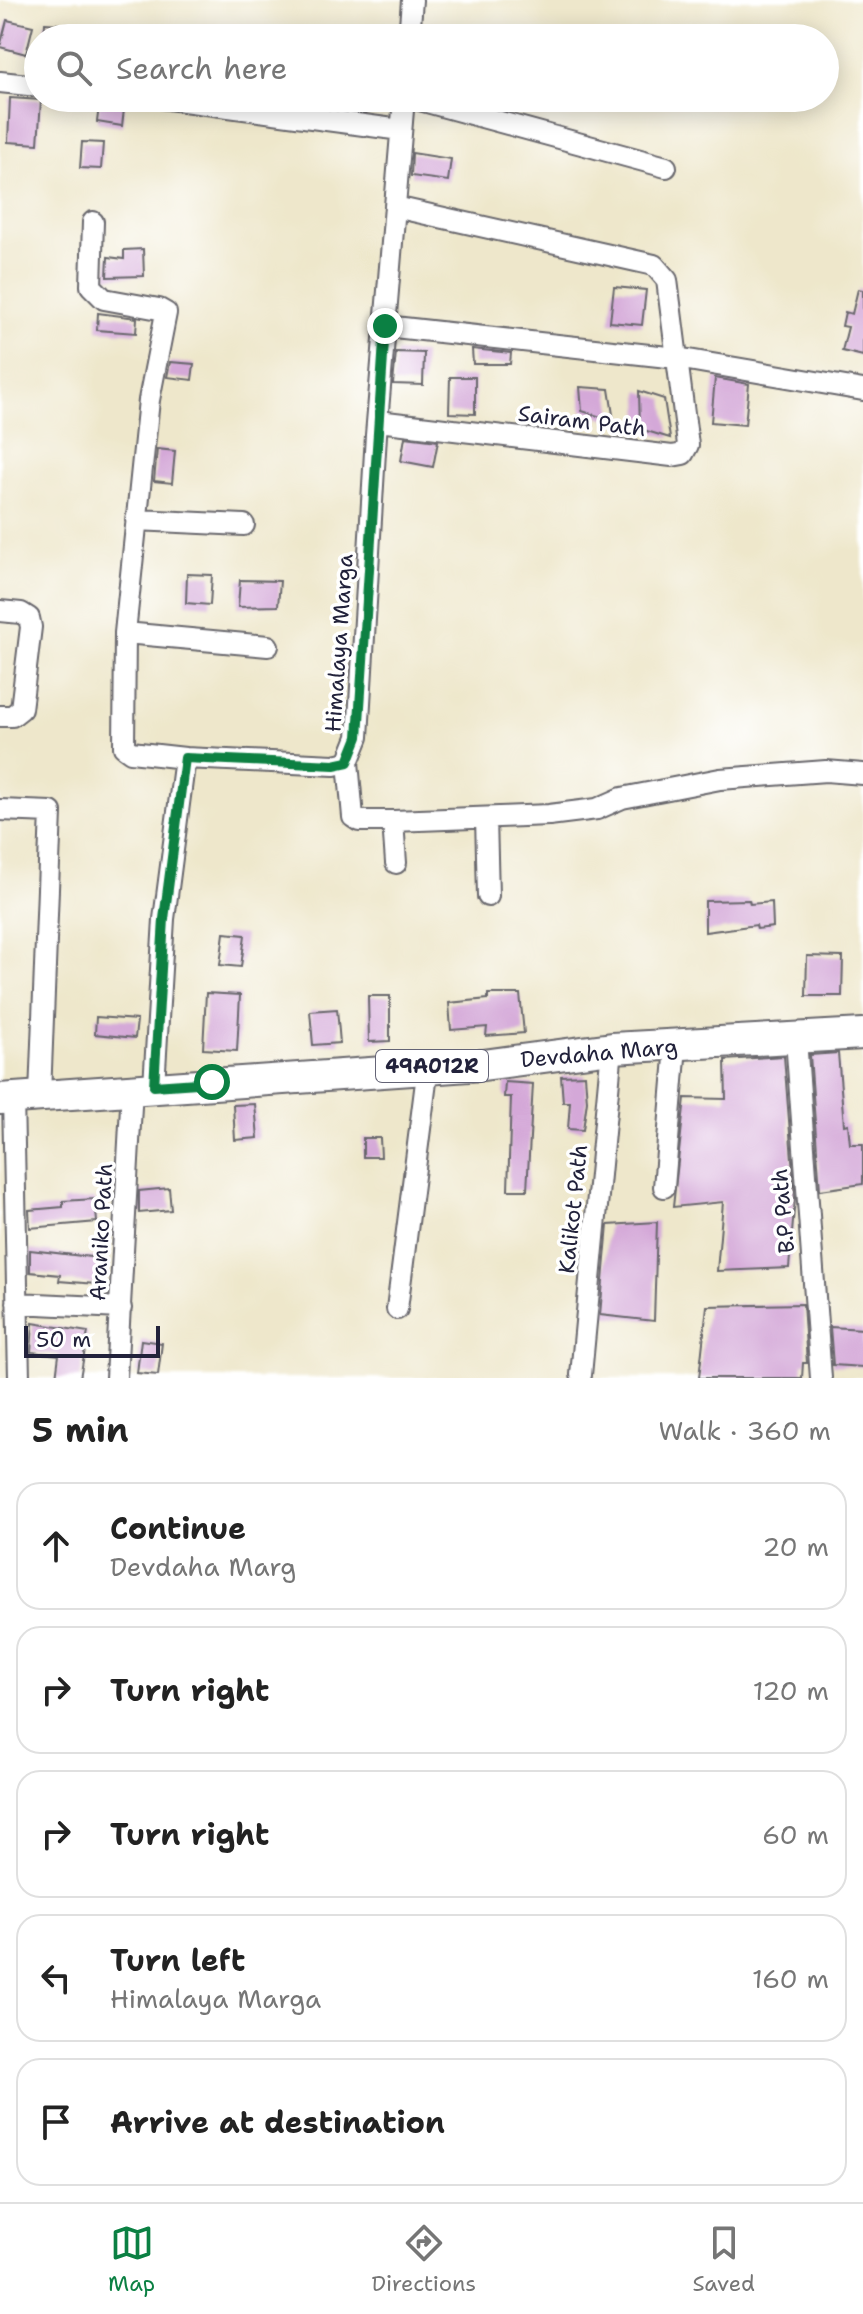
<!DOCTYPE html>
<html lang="en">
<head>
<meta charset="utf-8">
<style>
	body { margin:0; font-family:"Shantell Sans",sans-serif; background:#f6f6f6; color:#222 }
	.scale { position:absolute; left:24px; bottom:20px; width:136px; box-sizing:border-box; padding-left:8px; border:4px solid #22223b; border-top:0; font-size:22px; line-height:28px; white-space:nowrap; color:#22223b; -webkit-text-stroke:6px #fff; paint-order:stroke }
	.stop { position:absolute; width:24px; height:24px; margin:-18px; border:6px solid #0b8043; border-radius:50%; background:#fff }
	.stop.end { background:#0b8043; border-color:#fff; box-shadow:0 2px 8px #0008 }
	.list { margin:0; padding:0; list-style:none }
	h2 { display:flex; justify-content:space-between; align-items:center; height:104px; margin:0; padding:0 32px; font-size:34px }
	h2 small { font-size:26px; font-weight:400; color:#767676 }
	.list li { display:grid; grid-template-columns:52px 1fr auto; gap:24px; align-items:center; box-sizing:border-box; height:128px; margin:0 16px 16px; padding:0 16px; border:2px solid #e0e0e0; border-radius:24px }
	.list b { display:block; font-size:30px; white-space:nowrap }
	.list p { margin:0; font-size:26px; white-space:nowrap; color:#767676 }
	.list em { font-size:26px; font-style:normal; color:#767676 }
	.icon { flex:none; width:44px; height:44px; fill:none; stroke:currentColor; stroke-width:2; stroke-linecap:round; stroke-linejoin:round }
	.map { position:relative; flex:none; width:863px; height:1378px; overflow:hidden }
	.search { position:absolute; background:#fff; box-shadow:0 4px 20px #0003; left:24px; right:24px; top:24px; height:88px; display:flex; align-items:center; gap:20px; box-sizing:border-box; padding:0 28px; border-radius:44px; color:#767676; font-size:30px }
	.sheet { height:824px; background:#fff }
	nav { display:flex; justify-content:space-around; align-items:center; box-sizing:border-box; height:112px; border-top:2px solid #e0e0e0; background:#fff; font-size:22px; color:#767676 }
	nav a { display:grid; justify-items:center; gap:4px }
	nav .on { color:#0b8043 }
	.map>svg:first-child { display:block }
	.building { fill:#d4a8d8 }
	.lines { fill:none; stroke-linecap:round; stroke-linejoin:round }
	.minor-casing { stroke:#69676d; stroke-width:24 }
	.primary-casing { stroke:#69676d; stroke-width:34 }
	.minor { stroke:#fff; stroke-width:20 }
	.primary { stroke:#fff; stroke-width:30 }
	.route { stroke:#0b8043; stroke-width:10 }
	.labels { text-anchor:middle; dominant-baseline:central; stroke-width:7; stroke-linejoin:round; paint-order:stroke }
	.shield { fill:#fff; stroke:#646476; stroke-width:2 }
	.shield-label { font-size:20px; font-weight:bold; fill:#22223b }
	.street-label { font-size:22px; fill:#22223b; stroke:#fff }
</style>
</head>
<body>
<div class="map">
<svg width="863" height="1378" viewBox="0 0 863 1378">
	<rect width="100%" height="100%" fill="#fff"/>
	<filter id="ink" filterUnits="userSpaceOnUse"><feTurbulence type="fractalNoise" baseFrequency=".0125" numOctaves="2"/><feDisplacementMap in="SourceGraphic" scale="16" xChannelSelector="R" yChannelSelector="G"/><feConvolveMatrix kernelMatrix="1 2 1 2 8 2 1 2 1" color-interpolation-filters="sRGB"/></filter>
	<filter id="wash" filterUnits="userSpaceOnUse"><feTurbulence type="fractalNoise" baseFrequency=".006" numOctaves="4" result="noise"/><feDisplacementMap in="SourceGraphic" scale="32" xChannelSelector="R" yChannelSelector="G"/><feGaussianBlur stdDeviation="1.8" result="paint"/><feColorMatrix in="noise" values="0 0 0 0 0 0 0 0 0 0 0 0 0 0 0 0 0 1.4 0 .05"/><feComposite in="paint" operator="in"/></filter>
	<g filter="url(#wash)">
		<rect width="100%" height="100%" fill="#eee7cb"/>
		<g id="blocks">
			<!-- building -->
			<path class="building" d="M7,20l26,6 -7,28 -26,-7z
				M45,23l57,4v11h-58z
				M10,98l31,2 -3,44 -30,-2z
				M100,98l25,3 -3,25 -25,-4z
				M82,142l21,1 -2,26 -21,-1z
				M412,153l39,6 -3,22 -37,-5z
				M143,249l1,27 -37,1 1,-20 16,2v-9z
				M614,287l32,3 -4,35 -32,-3z
				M858,289l5,1v66l-21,-5 6,-24 -6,-1 3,-14 7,2z
				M98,313l39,5 -1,15 -39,-3z
				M472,349l39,4 -1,11h-37z
				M396,352l28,1 -1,32 -30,-1z
				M170,362l24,2 -2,16 -25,-3z
				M450,377h25v37l-26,-1z
				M715,378l34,6 -4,41 -34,-3z
				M580,387l29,2 5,32 -32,-10z
				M639,391l25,8 6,39 -30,-9z
				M405,437l33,4 -5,26 -32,-6z
				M157,449l18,2 -3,32 -18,-2z
				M187,574l25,1 -2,30 -24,-2z
				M240,580l40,1 -2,25 -40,1z
				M749,900l1,4 22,-2 1,25 -16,2 -1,-4 -51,7v-31z
				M224,933l21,2 -4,32 -21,-2z
				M807,956l36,1 -1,39h-36z
				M206,993l34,2 -3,56 -34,-2z
				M488,994h32l4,39 -38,3 1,-9 -36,3 -2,-27 39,-4z
				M368,996h22v45l-21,1z
				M337,1009l3,34 -27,2 -3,-34z
				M96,1017l41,3 -2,18 -40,-4z
				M838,1053l6,72 4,-1 2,20h13v40l-43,6 -10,-135z
				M784,1056l11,142 -6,70 -72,3 6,-69 -50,5 12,-109 41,1 -1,-39z
				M585,1075l2,26 -4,29 -15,-1 2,-27h-7l-2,-26z
				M505,1082l28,2 -6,106h-19l3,-93h-7z
				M255,1104l3,34 -23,2 -2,-35z
				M363,1138h17l1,19h-18z
				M169,1188l2,22 -32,3v-22z
				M95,1199l2,23 -67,6 -1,-18 34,-3v-6z
				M657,1222l-3,99 -54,-6 8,-90z
				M30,1250l69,8 -3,26 -37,-3 1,-6 -30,-3z
				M803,1304l4,59h-4l-1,15h-103l8,-72z
				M33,1323l55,9 -8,46h-24l3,-23 -28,-3z
				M830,1327l33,2v38l-30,-2z
				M141,1340l21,3 -4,32 -21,-2z"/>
		</g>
	</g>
	<g filter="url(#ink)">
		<use href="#blocks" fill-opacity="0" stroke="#69676d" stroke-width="2"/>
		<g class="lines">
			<!-- minor casing -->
			<g class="minor-casing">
				<path id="minor" d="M409,38l3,-38
					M0,82l38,4
					M161,98l240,32
					M404,98l-28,337 -18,302 -10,25 5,55 6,4h34l156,-6 48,-6 25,-11 98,-19 106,-8 37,3
					M412,98l254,69
					M93,222l-2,64 13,13 55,10 7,4 -17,87 -24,233 -1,114 7,5 54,6 -21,161 -10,167
					M385,326l292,32 186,32
					M378,421l294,35 11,-2 5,-9 -21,-165 -13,-15 -259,-58
					M136,520l108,5
					M0,611l21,2 8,5 2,9 -10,82 -9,7h-12
					M125,633l143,13
					M185,758l149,7 14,-3
					M0,810l51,2 -11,283
					M486,818l2,78
					M393,821l3,42
					M796,1039l25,339
					M13,1098l6,280
					M664,1187l12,-141
					M17,1303l104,5
					M397,1309l31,-243
					M581,1375l31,-327
					M116,1378l16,-290"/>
			</g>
			<!-- primary casing -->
			<g class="primary-casing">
				<path id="primary" d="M0,1099l483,-34 129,-17 251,-14"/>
			</g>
			<!-- minor -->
			<use href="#minor" class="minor"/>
			<!-- primary -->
			<use href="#primary" class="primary"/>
		</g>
	</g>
	<g class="lines" filter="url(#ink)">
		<!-- route -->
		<path class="route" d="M212,1082l-58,4 10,-167 21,-161 149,7 14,-3 10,-25 27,-411"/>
	</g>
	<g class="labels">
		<!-- shield labels -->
		<rect class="shield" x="376" y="1050" width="112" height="32" rx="6"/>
		<g class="shield-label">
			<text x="432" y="1066">49A012R</text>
		</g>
		<!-- street labels -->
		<g class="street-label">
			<text transform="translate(582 421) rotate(7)">Sairam Path</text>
			<text transform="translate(339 643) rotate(-86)">Himalaya Marga</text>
			<text transform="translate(599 1053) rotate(-5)">Devdaha Marg</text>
			<text transform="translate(573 1209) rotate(-84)">Kalikot Path</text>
			<text transform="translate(783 1211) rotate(-95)">B.P Path</text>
			<text transform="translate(101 1232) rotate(-87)">Araniko Path</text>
		</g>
	</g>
</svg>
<div class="scale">50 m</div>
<div class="stop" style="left:212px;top:1082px"></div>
<div class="stop end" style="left:385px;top:326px"></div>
<div class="search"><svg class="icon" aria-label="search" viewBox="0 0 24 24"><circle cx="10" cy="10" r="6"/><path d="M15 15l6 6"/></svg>Search here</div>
</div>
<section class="sheet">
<h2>5 min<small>Walk · 360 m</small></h2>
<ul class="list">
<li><svg class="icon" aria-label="ahead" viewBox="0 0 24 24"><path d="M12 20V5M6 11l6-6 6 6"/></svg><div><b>Continue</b><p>Devdaha Marg</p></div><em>20 m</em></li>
<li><svg class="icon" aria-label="right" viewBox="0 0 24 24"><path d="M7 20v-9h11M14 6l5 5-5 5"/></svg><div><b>Turn right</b></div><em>120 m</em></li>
<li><svg class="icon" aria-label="right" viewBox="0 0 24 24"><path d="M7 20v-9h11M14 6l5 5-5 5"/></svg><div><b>Turn right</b></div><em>60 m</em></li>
<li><svg class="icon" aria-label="left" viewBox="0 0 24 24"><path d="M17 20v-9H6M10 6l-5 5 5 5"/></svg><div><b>Turn left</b><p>Himalaya Marga</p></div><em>160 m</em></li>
<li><svg class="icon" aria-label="arrive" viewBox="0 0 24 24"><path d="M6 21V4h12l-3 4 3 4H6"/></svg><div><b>Arrive at destination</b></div></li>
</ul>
</section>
<nav>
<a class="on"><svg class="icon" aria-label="map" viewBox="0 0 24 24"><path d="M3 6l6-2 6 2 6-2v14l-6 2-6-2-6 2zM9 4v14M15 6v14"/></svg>Map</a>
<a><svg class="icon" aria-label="directions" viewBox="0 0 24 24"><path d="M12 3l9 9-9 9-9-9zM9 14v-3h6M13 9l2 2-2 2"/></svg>Directions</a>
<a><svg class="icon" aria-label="saved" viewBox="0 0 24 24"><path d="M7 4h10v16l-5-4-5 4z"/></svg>Saved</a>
</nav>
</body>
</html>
